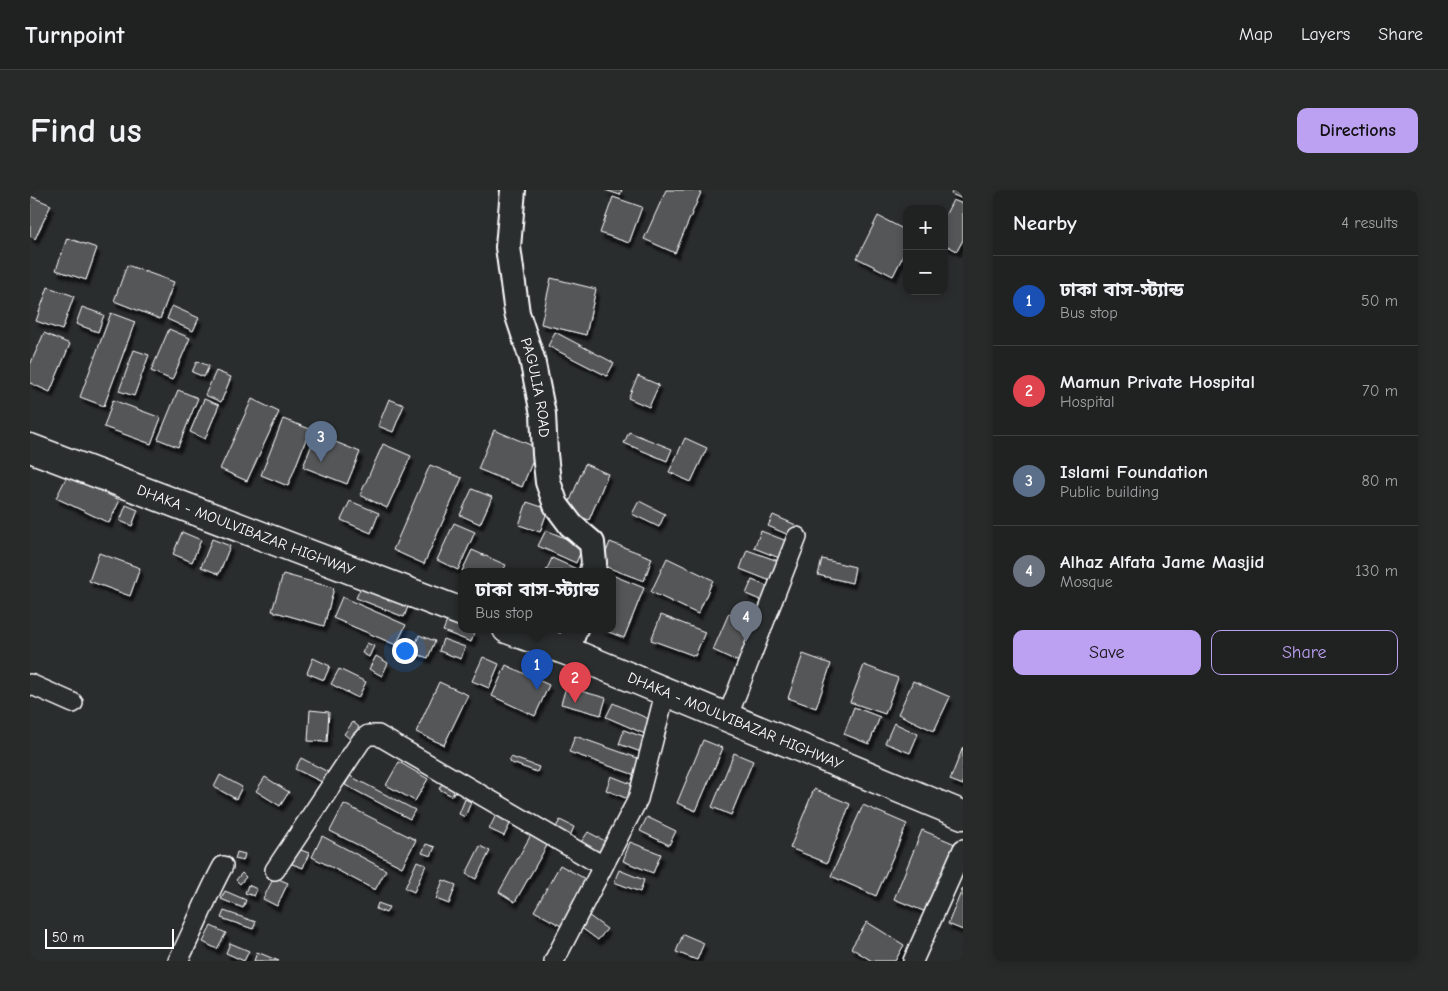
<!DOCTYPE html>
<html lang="en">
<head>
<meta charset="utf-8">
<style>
	body { margin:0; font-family:"Comic Neue","Noto Sans Bengali",sans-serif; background:#282a2a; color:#f1f3f6 }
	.controls { position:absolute; right:15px; top:15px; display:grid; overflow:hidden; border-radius:10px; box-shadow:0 2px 8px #0003 }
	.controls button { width:45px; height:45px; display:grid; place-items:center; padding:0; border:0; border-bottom:1px solid #3d3f40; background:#202222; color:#f1f3f6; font:25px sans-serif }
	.scale { position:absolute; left:15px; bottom:12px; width:129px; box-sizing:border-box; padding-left:5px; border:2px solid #fff; border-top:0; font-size:14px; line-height:18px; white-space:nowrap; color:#fff; -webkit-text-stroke:4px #2a2d2e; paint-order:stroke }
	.you { position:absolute; left:374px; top:460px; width:18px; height:18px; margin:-12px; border:4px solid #fff; border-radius:50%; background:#1a73e8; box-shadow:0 0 0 8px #1a73e833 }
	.badge { display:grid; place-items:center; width:32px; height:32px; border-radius:50%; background:#bca0f2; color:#fff; font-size:16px; font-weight:700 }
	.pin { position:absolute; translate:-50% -41px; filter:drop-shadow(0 1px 2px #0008) }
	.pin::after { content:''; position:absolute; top:26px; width:18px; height:15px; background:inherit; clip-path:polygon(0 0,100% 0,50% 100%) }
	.popup { position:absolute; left:428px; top:378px; width:158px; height:65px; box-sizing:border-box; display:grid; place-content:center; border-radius:10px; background:#202222; filter:drop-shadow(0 1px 4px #0005); font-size:16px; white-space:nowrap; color:#a2a4a5 }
	.popup b { font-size:19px; color:#f1f3f6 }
	.popup::after { content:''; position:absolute; left:50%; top:100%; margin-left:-10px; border:10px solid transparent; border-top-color:#202222 }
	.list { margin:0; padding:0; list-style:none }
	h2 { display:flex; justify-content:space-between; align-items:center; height:65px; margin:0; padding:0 20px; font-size:21px }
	h2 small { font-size:16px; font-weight:400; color:#a2a4a5 }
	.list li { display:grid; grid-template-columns:32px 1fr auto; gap:15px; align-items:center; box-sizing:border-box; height:90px; padding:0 20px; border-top:1px solid #3d3f40 }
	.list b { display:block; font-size:19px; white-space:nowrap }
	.list p { margin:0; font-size:16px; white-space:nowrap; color:#a2a4a5 }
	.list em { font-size:16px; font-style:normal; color:#a2a4a5 }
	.actions { display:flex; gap:10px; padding:15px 20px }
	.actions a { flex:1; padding:11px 0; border:1px solid #bca0f2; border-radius:10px; text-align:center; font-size:18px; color:#bca0f2 }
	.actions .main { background:#bca0f2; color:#111 }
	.map { position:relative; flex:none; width:933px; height:771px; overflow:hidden; border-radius:10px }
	header { display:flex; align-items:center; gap:30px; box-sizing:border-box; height:70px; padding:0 25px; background:#202222; border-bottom:1px solid #3d3f40 }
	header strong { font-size:24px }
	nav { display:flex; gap:28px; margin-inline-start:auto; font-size:18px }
	.intro { display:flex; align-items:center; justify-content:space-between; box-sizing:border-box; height:120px; padding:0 30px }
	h1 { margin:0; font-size:35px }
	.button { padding:12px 22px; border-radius:10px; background:#bca0f2; color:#111; font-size:18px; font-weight:700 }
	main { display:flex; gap:30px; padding:0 30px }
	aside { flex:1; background:#202222; border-radius:10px; box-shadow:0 2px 8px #0003 }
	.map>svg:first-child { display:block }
	.building { fill:#555758; stroke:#fff; filter:url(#shadow) }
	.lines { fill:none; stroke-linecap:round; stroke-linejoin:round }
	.minor-casing { stroke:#fff; stroke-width:22 }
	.tertiary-casing { stroke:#fff; stroke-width:28 }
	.trunk-casing { stroke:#fff; stroke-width:31 }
	.minor { stroke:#2a2d2e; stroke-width:19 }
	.tertiary { stroke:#2a2d2e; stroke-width:24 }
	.trunk { stroke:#2a2d2e; stroke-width:28 }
	.labels { text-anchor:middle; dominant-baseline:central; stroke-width:4; stroke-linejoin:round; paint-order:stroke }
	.street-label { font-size:15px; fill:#fff; stroke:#2a2d2e }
</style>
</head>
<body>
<header>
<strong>Turnpoint</strong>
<nav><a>Map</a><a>Layers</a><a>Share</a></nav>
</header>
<div class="intro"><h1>Find us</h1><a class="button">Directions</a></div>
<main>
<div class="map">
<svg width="933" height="771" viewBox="0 0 933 771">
	<defs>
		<filter id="shadow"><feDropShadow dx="3" dy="5.5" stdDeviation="1" flood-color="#0009"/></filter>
	</defs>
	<rect width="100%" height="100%" fill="#2a2d2e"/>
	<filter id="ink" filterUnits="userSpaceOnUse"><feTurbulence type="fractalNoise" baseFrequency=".02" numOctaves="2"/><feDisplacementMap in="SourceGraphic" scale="10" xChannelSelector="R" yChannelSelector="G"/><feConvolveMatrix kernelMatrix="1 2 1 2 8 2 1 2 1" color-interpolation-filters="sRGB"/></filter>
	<g filter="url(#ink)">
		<!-- building -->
		<path class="building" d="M575,0h17l-2,5z
			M636,0h36l-27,63 -31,-14z
			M923,0h10v9l-12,-5z
			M0,6l21,9 -16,34 -5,-3z
			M583,7l29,10 -13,36 -29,-10z
			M923,10l10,4v36l-6,11 -13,-7v-26z
			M848,26l29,15v17l-14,28 -36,-18z
			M37,48l30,10 -11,32 -30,-10z
			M97,75l47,17 -14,37 -46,-18z
			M521,88l45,11 -10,46 -45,-11z
			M18,97l26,9 -12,34 -26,-9z
			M142,116l27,12 -6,13 -26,-12z
			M52,117l22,8 -6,17 -22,-8z
			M81,123l24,9 -31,84 -24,-9z
			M139,139l21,9 -18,42 -21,-9z
			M525,142l59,31 -7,13 -59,-30z
			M14,143l26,11 -20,48 -20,-9v-18z
			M104,160l15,5 -15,41 -15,-5z
			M167,171l12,5 -5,11 -12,-5z
			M186,181l15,6 -10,25 -16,-7z
			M608,186l21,9 -10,22 -21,-9z
			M148,200l20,8 -20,49 -20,-8z
			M174,209l15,6 -14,34 -15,-7z
			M222,209l27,13 -32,69 -27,-12z
			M359,209l15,6 -11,27 -15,-6z
			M83,210l48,18 -10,26 -47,-17z
			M253,229l27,10 -22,57 -27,-11z
			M464,240l44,18 -16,39 -44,-18z
			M599,242l43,17 -5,12 -43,-18z
			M286,244l44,18 -13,32 -44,-17z
			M655,248l22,10 -16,34 -22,-10z
			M353,254l28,12 -24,52 -27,-13z
			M555,274l23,10 -19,46 -23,-9z
			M400,275l32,13 -38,86 -31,-14z
			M37,286l53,24 -11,23 -53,-25z
			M442,299l20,8 -12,27 -20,-9z
			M320,311l29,12 -8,20 -30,-13z
			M609,311l26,13 -6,13 -27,-13z
			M497,312l21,7 -8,23 -21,-7z
			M96,315l12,5 -6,16 -12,-5z
			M743,325l23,10 -5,11 -23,-10z
			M424,333l21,9 -17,38 -21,-10z
			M516,340l37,16 -7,17 -38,-17z
			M731,341l28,11 -7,17 -28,-11z
			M152,342l19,8 -9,22 -19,-8z
			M182,349l18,7 -11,28 -18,-7z
			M580,352l42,16 -8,23 -43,-16z
			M442,360l34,15 -3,6h-41z
			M717,360l34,12 -8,20 -33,-13z
			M69,363l41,15 -10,28 -41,-15z
			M522,368l29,13h-35z
			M637,368l46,22 -15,34 -47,-22z
			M792,369l33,8 -3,16 -34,-8z
			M253,384l51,14 -10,38 -52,-15z
			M582,385l32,13 -20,50 -23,-9h11z
			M722,390l19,8 -6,14 -19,-8z
			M332,395l47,19 -5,13 -48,-19z
			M312,407l64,28 -10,20 -63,-27z
			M699,423l29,13 -17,37 -28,-13z
			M631,425l44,17 -10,24 -44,-16z
			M417,431l15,6v2l13,3 -4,10 -28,-11z
			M389,445l16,6 -7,17 -15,-5z
			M413,449l22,8 -4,12 -22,-8z
			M337,453l7,3 -5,11 -7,-4z
			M773,464l28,10 -15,44 -28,-10z
			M346,466l12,7 -6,13 -13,-7z
			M453,467l16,7 -10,24 -17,-7z
			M283,468l17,8 -6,14 -17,-7z
			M476,475l43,20 -14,31 -43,-20z
			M834,475l34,13 -13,36 -35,-12z
			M309,479l27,13 -8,16 -27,-14z
			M883,491l37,16 -16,34 -36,-17z
			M409,492l29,13 -24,50 -28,-13z
			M536,497l40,11 -5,17 -40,-11z
			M583,513l38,17 -6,14 -39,-17z
			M824,517l26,10 -11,27 -25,-10z
			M280,520l19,2 -2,30 -19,-1z
			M323,532l6,5 -9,12 -6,-5z
			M864,533l24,11 -8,19 -25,-10z
			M594,540l22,8 -5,14 -22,-8z
			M545,546l68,24 -5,16 -69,-24z
			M673,550l20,8 -27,63 -19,-8z
			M933,557v38l-13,-5z
			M704,563l19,8 -22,54 -19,-8z
			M481,567l28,10 -2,5 -28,-10z
			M271,568l27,14 -6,10 -27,-13z
			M369,572l29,17 -13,22 -29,-16z
			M190,585l22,12 -6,12 -22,-12z
			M320,586l65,34 -5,9 -65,-34z
			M581,586l23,9 -6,14 -22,-9z
			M235,587l24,15 -9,14 -24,-15z
			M414,590l12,7 -4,9 -13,-7z
			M784,599l36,15 -23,59 -37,-15z
			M435,609l6,3 -6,15 -6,-3z
			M314,614l72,36 -14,27 -72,-36z
			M833,615l44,19 -31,72 -45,-20z
			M468,621l15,7 -9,18 -15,-7z
			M617,627l29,14 -7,14 -29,-14z
			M530,630l14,7 -4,9 -15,-7z
			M892,640l33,14 -29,68 -32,-13z
			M558,642l17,9 -6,11 -18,-10z
			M502,643l17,9 -34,60 -16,-10z
			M292,646l64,34 -11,20 -63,-33z
			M600,652l31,12 -8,19 -30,-12z
			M396,654l9,3 -4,9 -9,-3z
			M450,656l10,5 -14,28 -10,-5z
			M268,659l11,4 -6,15 -11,-4z
			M207,662l8,2 -2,7 -8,-2z
			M387,671l9,4 -12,27 -9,-4z
			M530,675l29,16 -26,46 -29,-16z
			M589,680l25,10 -4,12 -26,-10z
			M212,683l4,4 -6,7 -4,-4z
			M244,687l14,6 -11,23 -14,-7z
			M413,690l13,5 -7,19 -13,-5z
			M218,695l9,4 -3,7 -9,-3z
			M933,697v43l-15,-6z
			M195,701l21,9 -3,8 -22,-9z
			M348,713l11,4 -3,6 -10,-4z
			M194,721l32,11 -3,7 -32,-11z
			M558,725l19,14 -9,11 -19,-14z
			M837,732l37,23 -9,16h-23l-21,-13z
			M181,736l15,7 -9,16 -14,-7z
			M653,744l21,9 -7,17 -21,-8z
			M200,753l19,8 -5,10 -18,-8z
			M227,762l22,9h-25z"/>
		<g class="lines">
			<!-- minor casing -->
			<g class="minor-casing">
				<path id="minor" d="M0,494l43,19
					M697,528l70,-181
					M245,680l86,-129 7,-6h10l225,131
					M148,771c16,-31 28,-64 45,-95
					M524,771l84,-162 27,-106
					M883,771l50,-112"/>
			</g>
			<!-- tertiary casing -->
			<g class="tertiary-casing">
				<g id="tertiary">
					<path id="s1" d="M483,0l-5,57 9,66 15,46 11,55 2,40 3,28 8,23 15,20 21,18 2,20 -2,8"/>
					<path d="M537,461l8,-22"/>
				</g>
			</g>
			<!-- trunk casing -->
			<g class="trunk-casing">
				<g id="trunk">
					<path id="s2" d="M0,258l432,164"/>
					<path id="s3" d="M477,439l60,22 396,164"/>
				</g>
			</g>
			<!-- minor -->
			<use href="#minor" class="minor"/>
			<!-- tertiary -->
			<use href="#tertiary" class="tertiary"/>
			<!-- trunk -->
			<use href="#trunk" class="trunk"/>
		</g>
	</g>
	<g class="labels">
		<!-- street labels -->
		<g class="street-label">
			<text stroke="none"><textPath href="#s1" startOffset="201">PAGULIA ROAD</textPath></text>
			<text stroke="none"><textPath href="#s2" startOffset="231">DHAKA - MOULVIBAZAR HIGHWAY</textPath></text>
			<text stroke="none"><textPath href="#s3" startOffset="246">DHAKA - MOULVIBAZAR HIGHWAY</textPath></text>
		</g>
	</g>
</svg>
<div class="controls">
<button>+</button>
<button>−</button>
</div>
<div class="scale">50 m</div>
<div class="you"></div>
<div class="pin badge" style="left:507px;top:500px;background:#1a4fb4">1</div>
<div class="popup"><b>ঢাকা বাস-স্ট্যান্ড</b>Bus stop</div>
<div class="pin badge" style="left:545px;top:513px;background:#e0444e">2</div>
<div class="pin badge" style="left:291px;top:272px;background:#5c6f8a">3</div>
<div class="pin badge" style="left:716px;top:452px;background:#6b7280">4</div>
</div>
<aside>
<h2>Nearby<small>4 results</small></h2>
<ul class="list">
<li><span class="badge" style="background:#1a4fb4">1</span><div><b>ঢাকা বাস-স্ট্যান্ড</b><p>Bus stop</p></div><em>50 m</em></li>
<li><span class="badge" style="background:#e0444e">2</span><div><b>Mamun Private Hospital</b><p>Hospital</p></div><em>70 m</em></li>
<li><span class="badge" style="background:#5c6f8a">3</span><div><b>Islami Foundation</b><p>Public building</p></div><em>80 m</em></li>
<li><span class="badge" style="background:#6b7280">4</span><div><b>Alhaz Alfata Jame Masjid</b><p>Mosque</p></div><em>130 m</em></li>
</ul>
<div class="actions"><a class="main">Save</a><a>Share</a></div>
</aside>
</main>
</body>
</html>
